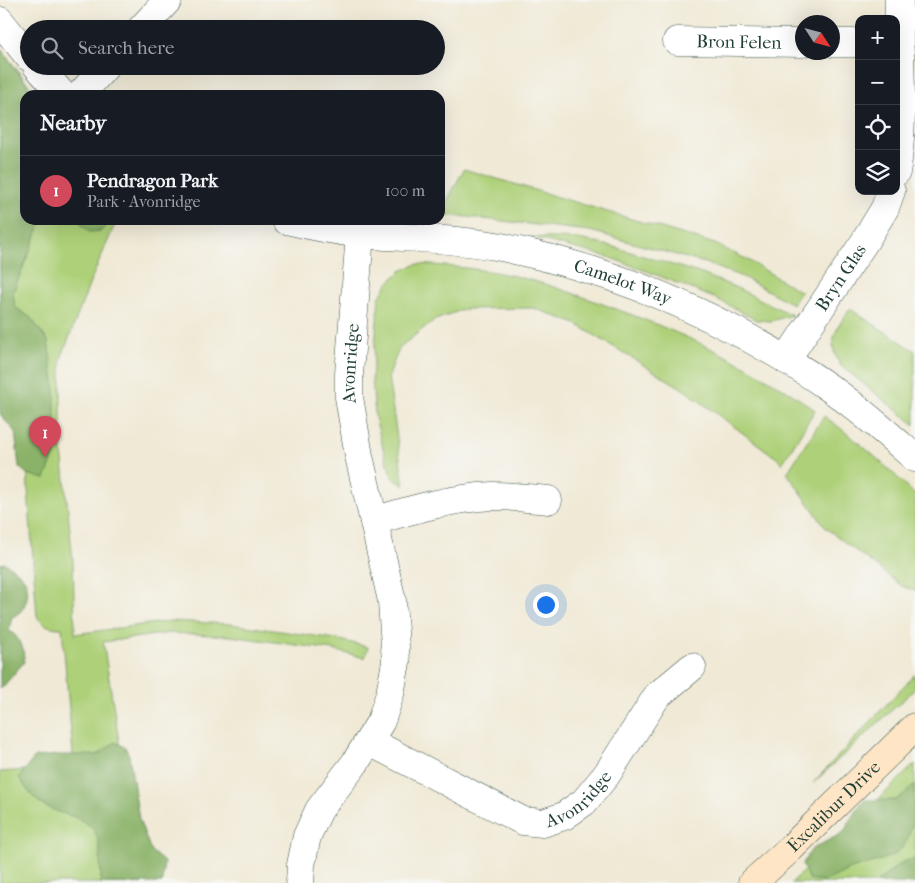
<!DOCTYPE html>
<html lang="en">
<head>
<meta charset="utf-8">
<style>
	body { margin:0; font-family:"IM FELL French Canon",serif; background:#242831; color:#f1f3f6 }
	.controls { position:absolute; right:15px; top:15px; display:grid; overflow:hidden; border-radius:10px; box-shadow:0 5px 20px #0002 }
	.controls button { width:45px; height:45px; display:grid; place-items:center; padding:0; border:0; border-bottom:1px solid #363941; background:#171b24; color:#f1f3f6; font:25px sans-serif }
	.compass { position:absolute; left:795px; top:15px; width:45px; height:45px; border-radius:50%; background:#171b24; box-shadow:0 5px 20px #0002; rotate:126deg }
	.you { position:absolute; left:545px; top:604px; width:18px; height:18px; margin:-12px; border:4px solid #fff; border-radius:50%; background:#1a73e8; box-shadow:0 0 0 8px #1a73e833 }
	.badge { display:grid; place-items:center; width:32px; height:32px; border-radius:50%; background:#d1495b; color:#fff; font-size:16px; font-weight:700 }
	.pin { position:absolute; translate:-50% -41px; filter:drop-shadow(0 1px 2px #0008) }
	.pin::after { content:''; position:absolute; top:26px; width:18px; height:15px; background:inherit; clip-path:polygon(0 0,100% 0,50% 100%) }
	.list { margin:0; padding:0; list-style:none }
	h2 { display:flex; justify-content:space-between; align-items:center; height:65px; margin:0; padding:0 20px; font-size:21px }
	h2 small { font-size:16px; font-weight:400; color:#9ea1a6 }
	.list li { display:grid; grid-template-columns:32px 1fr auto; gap:15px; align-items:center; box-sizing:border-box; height:70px; padding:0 20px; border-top:1px solid #363941 }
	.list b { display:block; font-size:19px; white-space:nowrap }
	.list p { margin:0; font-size:16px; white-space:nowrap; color:#9ea1a6 }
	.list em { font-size:16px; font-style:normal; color:#9ea1a6 }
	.icon { flex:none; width:28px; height:28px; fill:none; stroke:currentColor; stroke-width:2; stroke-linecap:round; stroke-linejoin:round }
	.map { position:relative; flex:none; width:915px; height:883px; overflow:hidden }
	.search { position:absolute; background:#171b24; box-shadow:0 5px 20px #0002; left:20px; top:20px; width:425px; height:55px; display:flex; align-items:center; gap:12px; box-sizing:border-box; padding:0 18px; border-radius:28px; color:#9ea1a6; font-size:19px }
	.panel { position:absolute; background:#171b24; box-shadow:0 5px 20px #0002; left:20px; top:90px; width:425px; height:135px; border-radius:15px }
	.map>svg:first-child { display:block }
	.green { fill:#add078; stroke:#668656 }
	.forest { fill:#8ab268; stroke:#54784e }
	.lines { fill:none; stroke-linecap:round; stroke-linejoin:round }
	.street-casing { stroke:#3e574c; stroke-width:29 }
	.secondary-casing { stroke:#3e574c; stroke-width:29 }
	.street { stroke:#fff; stroke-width:28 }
	.secondary { stroke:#fde5c5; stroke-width:28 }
	.labels { text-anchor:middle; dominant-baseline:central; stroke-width:5; stroke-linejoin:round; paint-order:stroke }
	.street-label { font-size:18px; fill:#1f3d34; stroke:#f6f6f2 }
</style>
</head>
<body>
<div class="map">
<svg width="915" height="883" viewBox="0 0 915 883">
	<rect width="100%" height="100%" fill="#f6f6f2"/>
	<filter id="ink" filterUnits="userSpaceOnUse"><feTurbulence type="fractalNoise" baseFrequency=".02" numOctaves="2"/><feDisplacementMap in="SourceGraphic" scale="10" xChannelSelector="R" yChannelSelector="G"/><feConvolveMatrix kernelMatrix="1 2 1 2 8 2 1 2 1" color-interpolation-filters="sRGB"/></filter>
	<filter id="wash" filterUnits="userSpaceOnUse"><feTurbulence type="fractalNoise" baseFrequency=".0096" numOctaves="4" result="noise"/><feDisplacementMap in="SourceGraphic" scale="20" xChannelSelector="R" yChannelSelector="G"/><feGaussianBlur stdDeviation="1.12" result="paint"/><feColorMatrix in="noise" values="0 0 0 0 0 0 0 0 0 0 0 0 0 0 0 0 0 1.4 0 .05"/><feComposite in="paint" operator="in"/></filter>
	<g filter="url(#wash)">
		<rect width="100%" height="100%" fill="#f0e9d5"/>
		<!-- green -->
		<path class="green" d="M0,48l37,47h-12v125h92l-26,60 -30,79v82l12,120 2,73 95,-13 61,3 105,15 32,8 -3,11 -32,-8 -103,-14 -60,-3 -67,9 39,241h-142v-111l74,-6 -12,-138c-12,0 -17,-2 -25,-11l-9,-128 -4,-99 -24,-5z
			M464,169l251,75 33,16 53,32 -9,12 -47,-26 -40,-15 -115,-32 -150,-17z
			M531,237l48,2 35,8 88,27 35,14 55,27 -21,6 -15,-1 -37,-20 -70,-28 -41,-15z
			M417,264c34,2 68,5 102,13 37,9 72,23 108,36 67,25 130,55 188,97l-33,54 -4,-5 -95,-70 -107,-65 -42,-16 -70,1 -31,12 -33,26 -12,29 16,110 -12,-9 -6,-17 -11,-43 -3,-38 7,-81 9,-15 13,-12z
			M850,309l65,42v74l-75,-60c-14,-24 -4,-36 10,-56z
			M824,416c33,24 63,50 91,79v96l-13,-5 -76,-58 -39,-55z
			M915,674v15l-102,94z
			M915,764v94l-14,5 -25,20h-85z"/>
		<!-- forest -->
		<path class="forest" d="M0,48l29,39 -1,8h-3v125h17l-29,73 2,14 16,11 17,23 7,49v63l-10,26 -18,-5 -8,-7 -4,-35 -15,-18z
			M78,220h34l-11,11 -12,1z
			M5,563c7,5 14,9 19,16 8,11 2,34 -12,38l-3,13c12,10 15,16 15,32l-22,26h-2v-124z
			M115,742l10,5 4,8 10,64 12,32 13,11 -2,21h-61c-1,-14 0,-29 -3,-43 -5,-22 -29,-23 -47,-31 -15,-6 -24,-18 -32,-32l16,-20 24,-2h38z
			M915,785c0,23 0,59 -23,71 -14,6 -30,9 -44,14 -17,8 -18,13 -39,9l-7,-15 10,-15 32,-17 6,-12 14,-20h32z
			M915,858v25h-39l25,-20z"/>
	</g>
	<g filter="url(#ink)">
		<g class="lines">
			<!-- street casing -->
			<g class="street-casing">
				<g id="street">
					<path d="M0,21l29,36"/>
					<path d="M141,29l27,-29"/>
					<path id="s1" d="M677,41l125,2"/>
					<path d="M832,43h27"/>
					<path d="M37,66l26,29"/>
					<path d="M80,95l26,-29"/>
					<path d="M896,172c10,-57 2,-115 3,-172"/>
					<path id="s2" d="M286,220c25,6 50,11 75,14 44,4 91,4 135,12 123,24 235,73 338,145 28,20 55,44 81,67"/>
					<path id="s3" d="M786,360l79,-119 20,-33 6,-17"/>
					<path d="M374,521c39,-12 79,-23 119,-25 18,0 36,2 55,4"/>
					<path id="s4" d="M370,742l153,79 20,2 21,-7 20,-14 23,-28 50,-78 35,-29"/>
					<path id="s5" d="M300,883l1,-18 6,-29 12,-26 36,-47 26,-42 9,-27 6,-32 -4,-61 -33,-145 -10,-59v-23l11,-140"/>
				</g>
			</g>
			<!-- secondary casing -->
			<g class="secondary-casing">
				<g id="secondary">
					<path id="s6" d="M752,883l39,-35 124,-121"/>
				</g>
			</g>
			<!-- street -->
			<use href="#street" class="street"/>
			<!-- secondary -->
			<use href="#secondary" class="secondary"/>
		</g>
	</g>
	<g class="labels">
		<!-- street labels -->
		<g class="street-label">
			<text stroke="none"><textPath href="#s1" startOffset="62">Bron Felen</textPath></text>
			<text stroke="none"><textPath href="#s3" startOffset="99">Bryn Glas</textPath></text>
			<text stroke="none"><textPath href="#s2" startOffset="344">Camelot Way</textPath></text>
			<text stroke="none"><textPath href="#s5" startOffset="549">Avonridge</textPath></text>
			<text stroke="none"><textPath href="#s4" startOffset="236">Avonridge</textPath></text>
			<text stroke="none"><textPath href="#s6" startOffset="112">Excalibur Drive</textPath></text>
		</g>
	</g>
</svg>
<div class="controls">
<button>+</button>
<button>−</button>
<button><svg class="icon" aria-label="locate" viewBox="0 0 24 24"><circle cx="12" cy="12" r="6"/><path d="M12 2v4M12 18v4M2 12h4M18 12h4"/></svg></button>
<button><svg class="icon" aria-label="layers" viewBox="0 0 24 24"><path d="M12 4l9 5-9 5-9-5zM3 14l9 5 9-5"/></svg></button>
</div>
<svg class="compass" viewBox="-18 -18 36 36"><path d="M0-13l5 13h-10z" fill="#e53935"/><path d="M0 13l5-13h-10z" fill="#9ea1a6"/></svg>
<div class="you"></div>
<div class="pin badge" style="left:45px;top:457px">1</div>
<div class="search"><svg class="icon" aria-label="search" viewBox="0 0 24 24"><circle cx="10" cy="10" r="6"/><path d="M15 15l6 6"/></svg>Search here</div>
<section class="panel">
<h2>Nearby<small></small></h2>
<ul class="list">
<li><span class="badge">1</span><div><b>Pendragon Park</b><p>Park · Avonridge</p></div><em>100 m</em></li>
</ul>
</section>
</div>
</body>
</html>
